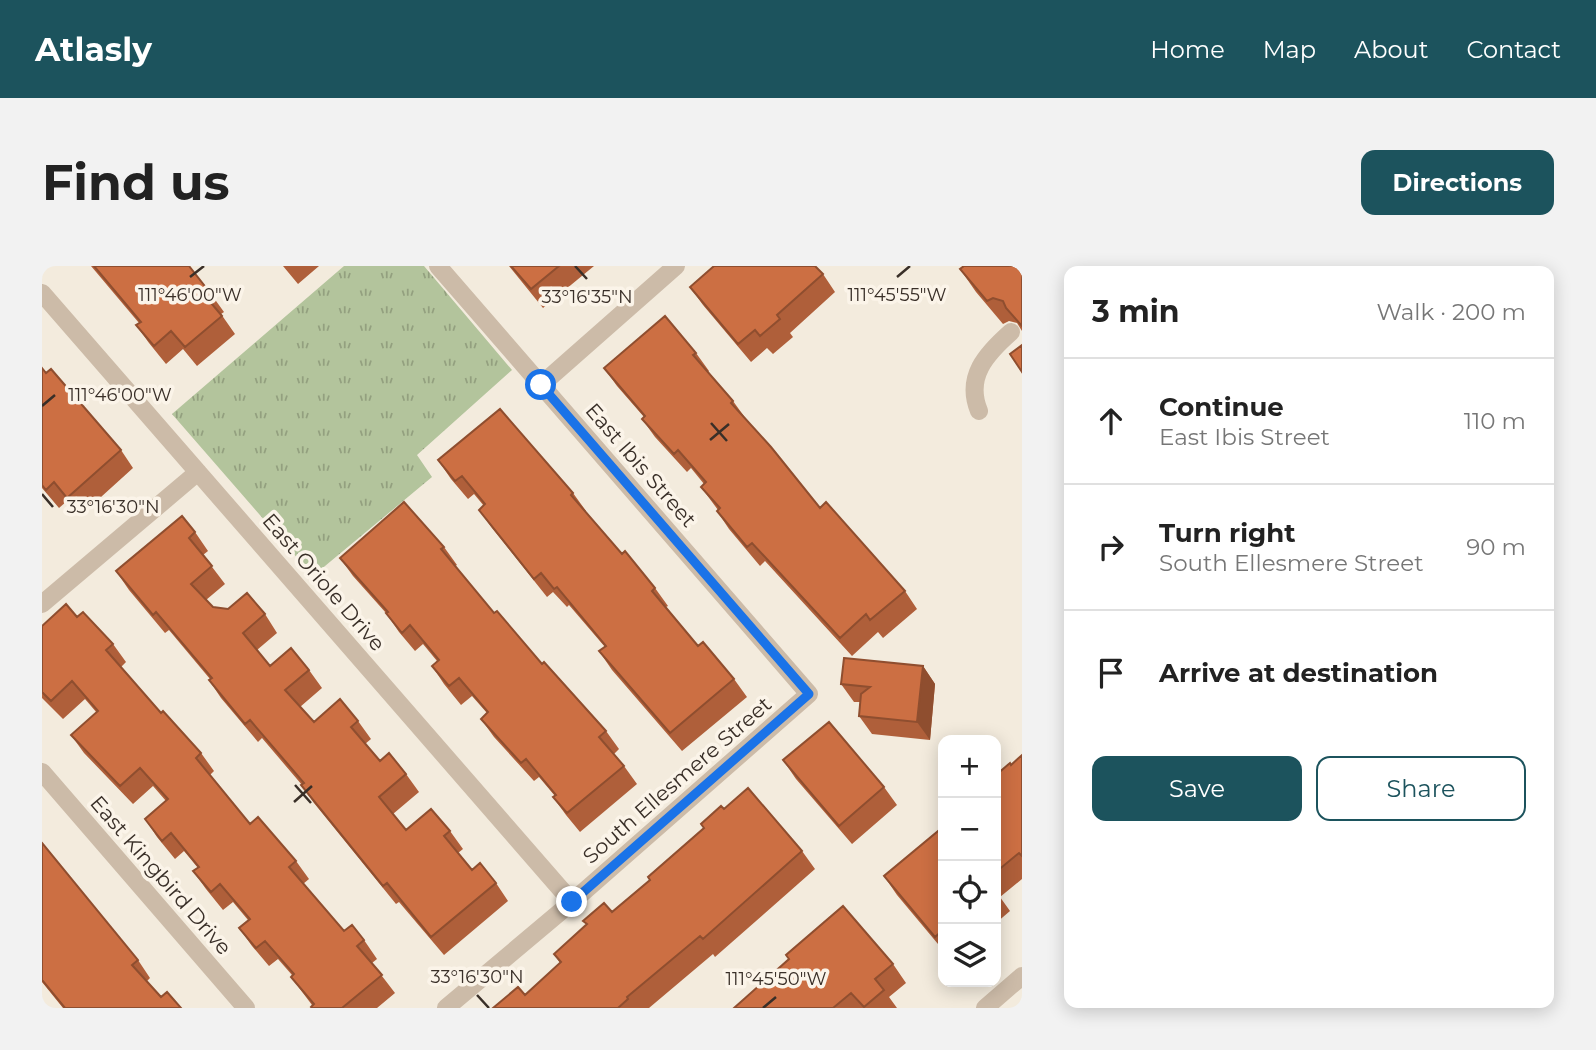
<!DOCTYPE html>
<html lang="en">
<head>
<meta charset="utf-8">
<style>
	body { margin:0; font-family:Montserrat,sans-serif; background:#f2f2f2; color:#222 }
	.controls { position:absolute; right:21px; bottom:21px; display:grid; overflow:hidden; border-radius:14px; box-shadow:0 4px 18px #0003 }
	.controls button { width:63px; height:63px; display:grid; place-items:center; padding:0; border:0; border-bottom:2px solid #e0e0e0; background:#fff; color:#222; font:35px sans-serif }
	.stop { position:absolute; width:21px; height:21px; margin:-16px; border:5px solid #1a73e8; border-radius:50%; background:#fff }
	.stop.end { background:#1a73e8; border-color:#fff; box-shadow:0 2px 7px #0008 }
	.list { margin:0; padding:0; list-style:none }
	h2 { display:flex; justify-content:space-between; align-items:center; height:91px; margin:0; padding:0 28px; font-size:30px }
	h2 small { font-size:23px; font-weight:400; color:#767676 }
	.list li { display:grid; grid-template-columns:46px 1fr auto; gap:21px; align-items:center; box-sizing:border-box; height:126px; padding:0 28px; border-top:2px solid #e0e0e0 }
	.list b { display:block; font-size:26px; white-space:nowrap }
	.list p { margin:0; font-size:23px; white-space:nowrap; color:#767676 }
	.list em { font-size:23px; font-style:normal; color:#767676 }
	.actions { display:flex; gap:14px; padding:21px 28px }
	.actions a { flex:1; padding:16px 0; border:2px solid #1c535d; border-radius:14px; text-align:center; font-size:24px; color:#1c535d }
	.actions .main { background:#1c535d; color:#fff }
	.icon { flex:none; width:38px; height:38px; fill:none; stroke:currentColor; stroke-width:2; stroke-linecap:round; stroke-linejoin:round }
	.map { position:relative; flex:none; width:980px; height:742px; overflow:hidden; border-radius:14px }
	header { display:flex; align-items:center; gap:42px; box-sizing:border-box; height:98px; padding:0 35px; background:#1c535d; color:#fff }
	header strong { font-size:33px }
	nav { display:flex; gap:38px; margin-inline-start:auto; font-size:24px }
	.intro { display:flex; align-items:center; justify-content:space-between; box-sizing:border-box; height:168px; padding:0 42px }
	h1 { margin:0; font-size:49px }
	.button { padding:18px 32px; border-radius:14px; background:#1c535d; color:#fff; font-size:24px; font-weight:700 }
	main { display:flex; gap:42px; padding:0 42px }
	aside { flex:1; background:#fff; border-radius:14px; box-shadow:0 4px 18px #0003 }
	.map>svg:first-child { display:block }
	.grass { fill:url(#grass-tufts) }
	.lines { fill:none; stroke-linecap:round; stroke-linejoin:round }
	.minor { stroke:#ccbba8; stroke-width:18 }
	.wall { fill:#af5f3a }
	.shaded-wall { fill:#8f4e2f }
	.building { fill:#cc6f43; stroke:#8f4e2f; stroke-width:2 }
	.route { stroke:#1a73e8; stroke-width:9 }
	.ticks { fill:none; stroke:#392f28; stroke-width:2.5 }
	.labels { text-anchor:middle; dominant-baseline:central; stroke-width:7; stroke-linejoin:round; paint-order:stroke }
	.street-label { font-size:21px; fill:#392f28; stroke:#fbf4e9 }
	.ticks-label { font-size:18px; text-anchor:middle; fill:#392f28; stroke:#fbf4e9; stroke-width:7; stroke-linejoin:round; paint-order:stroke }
</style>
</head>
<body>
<header>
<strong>Atlasly</strong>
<nav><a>Home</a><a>Map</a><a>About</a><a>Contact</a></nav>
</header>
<div class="intro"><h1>Find us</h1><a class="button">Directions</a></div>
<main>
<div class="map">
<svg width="980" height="742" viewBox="0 0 980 742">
	<defs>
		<pattern id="grass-tufts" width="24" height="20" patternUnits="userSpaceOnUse" patternTransform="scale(1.75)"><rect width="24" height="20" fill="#b3c49c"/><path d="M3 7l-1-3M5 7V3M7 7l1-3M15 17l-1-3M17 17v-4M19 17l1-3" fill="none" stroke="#93a07f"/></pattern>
	</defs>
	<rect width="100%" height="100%" fill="#f3ebdd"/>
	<!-- grass -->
	<path class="grass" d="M302,0h80l88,104 -95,85 15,22 -119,99 -141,-162z"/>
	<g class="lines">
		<!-- minor -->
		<path class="minor" d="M396,0l371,428 -237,208 -126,106
			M0,27l530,609
			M499,119l135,-119
			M937,145c-14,-34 7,-57 32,-79
			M0,338l156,-132
			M0,506l204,236
			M943,742l37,-32"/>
	</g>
	<!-- wall -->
	<path class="wall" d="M49,0h98l22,28 13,18 -3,2 14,20 -38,32 -14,-17 -17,15 -17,-21 -13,-18 3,-2z
		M241,0h36l-21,18z
		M467,0h85l-51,42z
		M980,0v65l-5,-8 -8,-2 -6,3 -27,-32 -16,-23z
		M781,8l12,18 -45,41 3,4 -20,17 -6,-6 -16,14 -48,-57 -13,-18z
		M654,87l13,18 -1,1 25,29 13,18 74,89 85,83 12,18 -34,29 -5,-6 -26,24 -87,-95 -5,5 -31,-37 -12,-18 1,-1 -17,-23 3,-3 -13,-16 -4,4 -32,-35 -13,-18 2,-2 -27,-31 -13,-18z
		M0,102l79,82 12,18 -53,48 -13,-15 -8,7 -17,-20z
		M396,194l135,33 13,18 -1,1 37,42 33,34 13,18 -2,1 32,39 36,33 13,18 -65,54 -70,-81 -13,-19 6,-4 -36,-42 -2,2 -14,-15 -6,5 -55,-69 -13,-18 5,-4 -10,-12 -6,5 -17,-20z
		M153,266l13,19 -5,4 22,29 -19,16 7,7 52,7 12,19 -20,17 13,16 39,4 13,18 -22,19 14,15 44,-1 13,18 -6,5 15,17 26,13 13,18 -26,22 13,16 44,1 13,18 -5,4 14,17 24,13 12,18 -64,54 -45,-53 -3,2 -82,-101 -13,-18h1l-40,-47 -4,4 -37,-44 -12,-18 1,-1 -41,-49 -4,3 -36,-43 -13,-19z
		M402,281l13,18 -2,1 39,47 48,51 64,67 13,18 -5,5 10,12 13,18 -57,48 -14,-17 -13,-18 2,-1 -16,-19 -5,4 -40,-44 -13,-18 6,-6 -15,-17 -11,9 -17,-21 -12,-18 5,-5 -14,-17 -8,7 -16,-19 -13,-19 -33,-37 -13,-18z
		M35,351l36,27 13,18 -5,5 40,46 40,40 13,18 -4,4 40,49 46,37 13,18 -6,5 41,47 20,9 13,19 -5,4 23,30 -18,15h-65v-3l-21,-28 1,-2 -14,-16 -9,7 -17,-20 -13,-18 9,-8 -15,-18 -10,8 -17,-21 -13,-18 5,-3 -14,-17 -9,8 -18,-22 -12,-18 21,-18 -13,-15 -20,18 -49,-51 -13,-18 26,-22 -12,-14 -22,20 -21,-21v-72z
		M881,400l12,18 -5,56 -58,-6 -13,-18 1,-14h-6l-13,-18z
		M980,489v124l-22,18 10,14 -14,12v-148l15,-10z
		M741,494l101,27 13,18 -45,39 -56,-65z
		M682,543l78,42 13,18 -100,88 -2,-3 -64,54h-156l32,-13 35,-32 -6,-9 58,-42 38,-32z
		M901,561v123l-46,-55 -13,-19z
		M0,577l96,117 12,18 -3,3 14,16 20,11h-118l-21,-26z
		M851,698l13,19 -17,14 8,11h-163z"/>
	<!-- shaded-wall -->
	<path class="shaded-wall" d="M881,400l12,18 -5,56 -13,-18z"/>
	<!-- building -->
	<path class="building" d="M52,0h95l22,28 -5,3 16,19 -37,31 -14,-16 -17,15 -18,-21 5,-3z
		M469,0h48l-28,23z
		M672,0h101l8,8 -46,41 3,4 -20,17 -5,-6 -17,14 -48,-57z
		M922,0h58v60l-16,-18 -3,-7 -10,-3 -6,3 -27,-32z
		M623,50l31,37 -3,2 40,46 -2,2 40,44 49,61 6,-6 79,89 -35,29 -4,-6 -26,24 -88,-95 -5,4 -30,-36 3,-3 -19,-21 5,-5 -28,-32 -4,4 -32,-35 3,-3 -41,-48z
		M980,79v27l-12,-18z
		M0,102l4,5 5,-4 70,81 -54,48 -13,-16 -8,8 -4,-5z
		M458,143l73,84 -2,2 51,59 3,-3 30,37 -3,3 46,55 5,-4 31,37 -64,54 -71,-82 7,-5 -49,-59 -3,2 -13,-16 -7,6 -55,-69 6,-6 -23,-28 -7,5 -17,-21z
		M362,236l40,45 -3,2 53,64 3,-2 45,53 2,-2 62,69 -7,6 25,29 -57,47 -14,-16 3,-2 -30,-36 -5,4 -40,-44 7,-7 -29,-34 -10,8 -17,-20 7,-6 -29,-35 -8,8 -16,-20 2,-1 -48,-54z
		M140,250l13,16 -6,6 23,28 -21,18 22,23 15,2 19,-16 18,21 -22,19 27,33 21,-18 18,22 -24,20 29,32 26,-23 18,22 -7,6 29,34 9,-8 17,21 -27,23 27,33 25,-21 19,22 -6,5 28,34 8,-7 16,20 -65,54 -44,-54 -4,3 -82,-101 3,-2 -54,-63 -5,4 -36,-44 3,-2 -56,-66 -3,3 -37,-44z
		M24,338l11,13 6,-5 30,32 -7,6 55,63 2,-2 38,42 -5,5 54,66 8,-7 38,44 -7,6 55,64 8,-6 12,15 -7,6 25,29 -40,33h-30l-1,-1 3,-3 -23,-27 3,-3 -29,-33 -9,7 -17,-20 11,-9 -30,-35 -9,8 -18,-21 6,-4 -28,-34 -9,8 -17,-22 23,-20 -28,-31 -20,18 -49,-51 27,-24 -26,-30 -21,20 -9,-9v-66z
		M802,392l79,8 -6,56 -58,-6 2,-22 9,-7 -29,-3z
		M787,456l55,65 -45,39 -56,-66z
		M980,489v101l-3,-3 -23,19v-97l14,-12 1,2z
		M706,522l54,63 -99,88 -3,-3 -73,61 1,2 -10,9h-125l25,-21 7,8 36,-33 -7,-8 33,-30 -4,-3 21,-18 8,9 38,-32 -2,-3 56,-49 -3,-4 20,-18 3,3z
		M901,561v103l-8,7 -51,-61z
		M0,577l96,117 -6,5 29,32 6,-5 14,16h-116l-23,-28z
		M801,640l50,58 -18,15 9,11 -20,17 -13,-14 -18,15h-99l55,-49 -3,-4z"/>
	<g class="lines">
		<!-- route -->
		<path class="route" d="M499,119l268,309 -237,208"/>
	</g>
	<!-- ticks -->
	<path class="ticks" d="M533,0l12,13M148,11l14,-11M855,11l13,-11M0,140l13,-11M669,157l16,18M668,174l19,-16M0,228l11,13M253,519l16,18M252,536l18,-16M435,729l12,13M721,742l13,-11"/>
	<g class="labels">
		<!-- street labels -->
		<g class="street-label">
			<text transform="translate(599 199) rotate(49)">East Ibis Street</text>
			<text transform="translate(282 316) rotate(49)">East Oriole Drive</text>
			<text transform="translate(635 514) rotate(-41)">South Ellesmere Street</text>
			<text transform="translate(119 609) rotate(49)">East Kingbird Drive</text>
		</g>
	</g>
	<g class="ticks-label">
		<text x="148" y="35">111°46'00"W</text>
		<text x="855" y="35">111°45'55"W</text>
		<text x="545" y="37">33°16'35"N</text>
		<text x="78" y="135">111°46'00"W</text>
		<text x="71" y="247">33°16'30"N</text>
		<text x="435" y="717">33°16'30"N</text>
		<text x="734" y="719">111°45'50"W</text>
	</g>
</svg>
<div class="controls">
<button>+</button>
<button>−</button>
<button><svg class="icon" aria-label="locate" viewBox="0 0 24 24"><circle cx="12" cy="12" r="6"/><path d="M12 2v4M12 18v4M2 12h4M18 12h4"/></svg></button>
<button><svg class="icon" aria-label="layers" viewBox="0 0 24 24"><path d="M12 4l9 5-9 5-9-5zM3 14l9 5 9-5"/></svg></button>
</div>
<div class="stop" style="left:499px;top:119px"></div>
<div class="stop end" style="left:530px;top:636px"></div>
</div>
<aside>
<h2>3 min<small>Walk · 200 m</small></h2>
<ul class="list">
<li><svg class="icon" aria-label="ahead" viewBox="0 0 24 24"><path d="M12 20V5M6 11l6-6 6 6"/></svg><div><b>Continue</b><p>East Ibis Street</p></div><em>110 m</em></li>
<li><svg class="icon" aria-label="right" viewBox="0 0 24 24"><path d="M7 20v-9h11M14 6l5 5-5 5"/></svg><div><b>Turn right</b><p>South Ellesmere Street</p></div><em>90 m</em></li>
<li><svg class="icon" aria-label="arrive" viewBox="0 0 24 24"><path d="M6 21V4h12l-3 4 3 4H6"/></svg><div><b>Arrive at destination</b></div></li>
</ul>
<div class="actions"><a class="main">Save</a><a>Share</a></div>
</aside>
</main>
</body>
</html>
